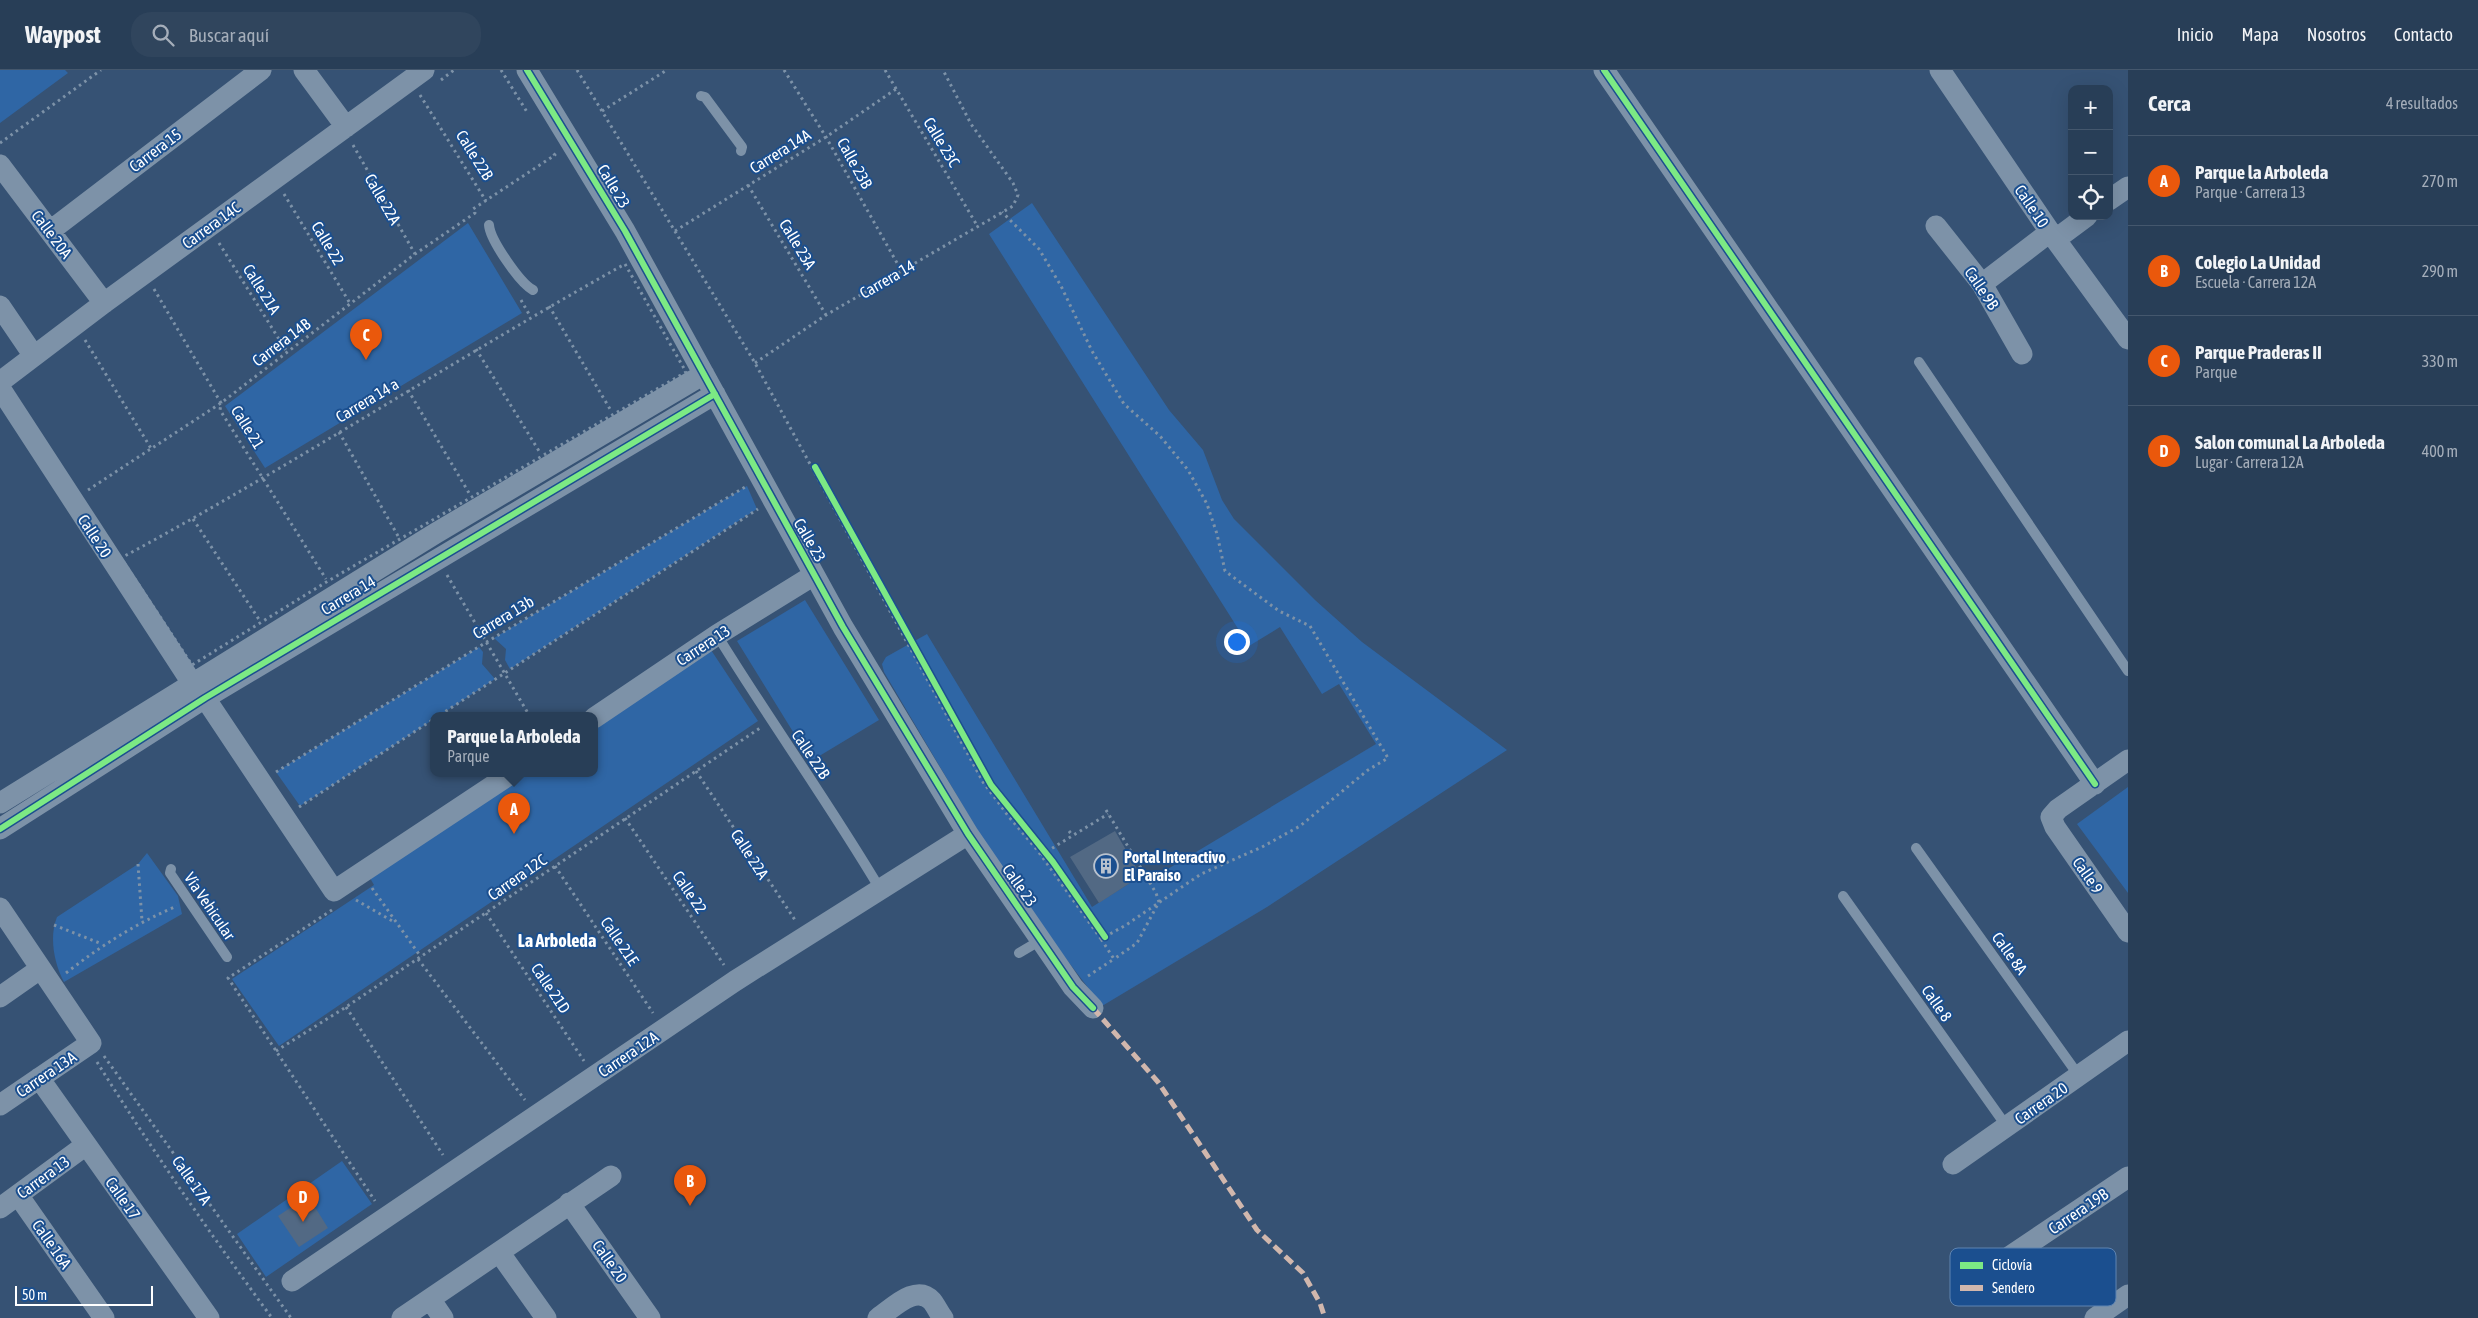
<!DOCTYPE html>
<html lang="es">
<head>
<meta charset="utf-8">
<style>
	body { margin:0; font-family:"Asap Condensed",sans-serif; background:#30455d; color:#f1f3f6 }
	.controls { position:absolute; right:15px; top:15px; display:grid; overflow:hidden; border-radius:10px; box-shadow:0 5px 20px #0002 }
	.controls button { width:45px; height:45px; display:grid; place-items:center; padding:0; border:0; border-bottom:1px solid #44576d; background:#283e57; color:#f1f3f6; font:25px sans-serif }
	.scale { position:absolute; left:15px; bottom:12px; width:138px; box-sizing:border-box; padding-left:5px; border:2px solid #fff; border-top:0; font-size:14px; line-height:18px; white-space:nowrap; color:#fff; -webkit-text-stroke:4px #1b4f8f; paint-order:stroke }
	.you { position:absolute; left:1236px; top:571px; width:18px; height:18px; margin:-12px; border:4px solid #fff; border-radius:50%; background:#1a73e8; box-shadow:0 0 0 8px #1a73e833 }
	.badge { display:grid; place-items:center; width:32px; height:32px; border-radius:50%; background:#ea580c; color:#fff; font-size:16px; font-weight:700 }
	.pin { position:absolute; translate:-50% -41px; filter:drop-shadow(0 1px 2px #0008) }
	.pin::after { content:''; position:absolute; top:26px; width:18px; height:15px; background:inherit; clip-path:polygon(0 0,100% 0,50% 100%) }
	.popup { position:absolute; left:430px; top:642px; width:168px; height:65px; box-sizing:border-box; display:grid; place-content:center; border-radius:10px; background:#283e57; filter:drop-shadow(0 1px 4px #0005); font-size:16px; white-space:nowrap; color:#a5aeba }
	.popup b { font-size:19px; color:#f1f3f6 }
	.popup::after { content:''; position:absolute; left:50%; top:100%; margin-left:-10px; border:10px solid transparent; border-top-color:#283e57 }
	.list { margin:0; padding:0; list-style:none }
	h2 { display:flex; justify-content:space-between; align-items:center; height:65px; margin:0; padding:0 20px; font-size:21px }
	h2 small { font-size:16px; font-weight:400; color:#a5aeba }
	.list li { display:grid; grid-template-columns:32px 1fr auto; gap:15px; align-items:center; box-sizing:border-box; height:90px; padding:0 20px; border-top:1px solid #44576d }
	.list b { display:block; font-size:19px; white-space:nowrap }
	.list p { margin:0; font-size:16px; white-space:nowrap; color:#a5aeba }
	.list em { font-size:16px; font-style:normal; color:#a5aeba }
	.icon { flex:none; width:28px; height:28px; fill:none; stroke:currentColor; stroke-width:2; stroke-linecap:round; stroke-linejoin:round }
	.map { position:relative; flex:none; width:2128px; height:1248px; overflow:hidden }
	header { display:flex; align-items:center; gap:30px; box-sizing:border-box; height:70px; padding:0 25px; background:#283e57; border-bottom:1px solid #44576d }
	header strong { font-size:24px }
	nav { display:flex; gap:28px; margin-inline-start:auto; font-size:18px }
	.search { width:350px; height:45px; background:#30455d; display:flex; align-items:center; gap:12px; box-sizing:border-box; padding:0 18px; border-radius:20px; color:#a5aeba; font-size:19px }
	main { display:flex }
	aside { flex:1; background:#283e57 }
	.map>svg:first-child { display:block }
	.green { fill:#2f66a5 }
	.building { fill:#526984 }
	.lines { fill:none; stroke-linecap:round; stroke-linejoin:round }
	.path { stroke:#7d92a8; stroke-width:3; stroke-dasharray:2.5 4; stroke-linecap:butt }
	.lane { stroke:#7d92a8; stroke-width:10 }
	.street { stroke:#7d92a8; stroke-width:21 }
	.quiet { stroke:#d1b7ad; stroke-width:5; stroke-dasharray:10 5; stroke-linecap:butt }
	.cycleway-casing { stroke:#1b4f8f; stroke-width:9 }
	.cycleway { stroke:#7ce984; stroke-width:6 }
	.labels { text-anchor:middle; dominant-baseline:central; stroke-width:4; stroke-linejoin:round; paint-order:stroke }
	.street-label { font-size:16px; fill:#fff; stroke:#1b4f8f }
	.poi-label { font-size:16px; font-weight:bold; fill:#fff; stroke:#1b4f8f; text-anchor:start }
	.neighbourhood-label { font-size:18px; font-weight:bold; fill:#fff; stroke:#1b4f8f }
	.key { fill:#1b4f8f; stroke:#5f84b1; stroke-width:1 }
	.key-label { font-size:14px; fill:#fff }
</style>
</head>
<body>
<header>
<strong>Waypost</strong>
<div class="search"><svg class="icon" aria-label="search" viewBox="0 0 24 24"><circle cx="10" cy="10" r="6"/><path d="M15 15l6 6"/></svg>Buscar aquí</div>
<nav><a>Inicio</a><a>Mapa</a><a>Nosotros</a><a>Contacto</a></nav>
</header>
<main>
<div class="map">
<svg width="2128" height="1248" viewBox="0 0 2128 1248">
	<rect width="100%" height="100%" fill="#365274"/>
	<!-- green -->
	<path class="green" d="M0,0h65l3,3 -68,50z
		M1032,133l137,207 34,40 19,50 12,19 81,81 47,42 145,108 -240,157 -165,99 -54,-71 -69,-102 -95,-161 -2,-8 4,-7 41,-23 165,273 49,-31 10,3 225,-135 -37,-60 -17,10 -42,-67 -31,19 -260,-412z
		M468,153l54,90 -257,155 -40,-62z
		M747,416l10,23 -247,160 -5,-9 1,-11 -12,-11z
		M805,530l74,120 -68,41 -74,-120z
		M479,577l4,5 -1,12 13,15 -55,36h-6v4l-134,87 -24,-34z
		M711,580l47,71 -479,325 -47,-67 142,-94 -4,-7 157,-105h67v-45z
		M2128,717v106l-51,-69z
		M147,783l31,43 4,18 -118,68c-10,-19 -15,-45 -7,-65l81,-53z
		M342,1091l30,43 -106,73 -29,-43z"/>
	<!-- building -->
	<path class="building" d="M1115,761l26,45 -42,27 -29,-46z
		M308,1126l20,32 -29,19 -21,-31z"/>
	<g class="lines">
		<!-- path -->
		<path class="path" d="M501,0l26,42
			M577,0l178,293 228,419 26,35 29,34 63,88 25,-14 75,-51 61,-27 38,-21 68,-56 20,-12 -78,-132 -31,-15 -54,-40 -8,-37 -10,-30 -19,-34 -28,-34 -36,-32 -32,-53 -31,-65 -22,-37 -37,-37
			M784,0l42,67 75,133
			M885,0l93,157
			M441,10l13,-10
			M420,25l66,106
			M602,41l65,-41
			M0,73l101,-73
			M353,75l62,109
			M748,115l78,130
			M284,124l67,111
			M675,161l151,-94 70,-48
			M219,173l68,109
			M625,194l61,108 -358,209 -136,84 -71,-107c171,-92 334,-199 504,-294z
			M154,219l67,114 -1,7 106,169
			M521,230l9,16
			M549,236l61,103
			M85,270l67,110
			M476,279l63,102
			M755,293l71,-48 187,-109 5,-11 -5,-12 -42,-59 -28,-54
			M408,320l61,103
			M339,362l59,104
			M88,420l133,-87 194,-149 60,-41 -2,-4 82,-54 -2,-2
			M193,449l67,102
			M447,505l82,140
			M440,645l318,-206
			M696,701l99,149
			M276,702l209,-129 260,-156
			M299,737l135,-88
			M1106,740l50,83 3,9 -22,41 -23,16
			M625,748l99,147
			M1069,761l3,4
			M1041,785l67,-41
			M138,794l4,57
			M555,796l98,147
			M372,818l49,69
			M356,830l38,22
			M332,840l-104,68 147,223
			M486,843l98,148
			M54,855l48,19
			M418,889l107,141
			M66,903c36,-28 69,-49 111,-67
			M1088,906l26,-17 -13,-20
			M346,937l97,148
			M276,981l70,-44 414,-279
			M104,986l187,262
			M97,992c55,88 114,173 175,256"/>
		<!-- lane -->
		<path class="lane" d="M701,26l4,1 37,50 -1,4
			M489,155c1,15 31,58 44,65
			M1919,292l209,309
			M717,565c53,86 112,168 163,254
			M1916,778l163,228
			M171,799l-1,4 57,84
			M1843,826l164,231
			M1019,883l22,-13"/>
		<!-- street -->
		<path class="street" d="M304,0l42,57
			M527,0l98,161 218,396 125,207 105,153 20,21
			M1604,0l491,714
			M1940,0l110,162 78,107
			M0,95l104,138
			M2109,130l19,-13
			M1936,156l46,58 40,70
			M50,161l211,-161
			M2056,169l31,-23
			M1982,214l68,-52
			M0,236l34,50
			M0,312l104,-79 320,-233
			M0,318l192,295
			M205,628l129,193 178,-118
			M594,648l123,-83 97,-60
			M2128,690l-70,49 -7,8 4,10 73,105
			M0,733l436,-270 268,-159
			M0,759l205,-131 510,-304
			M0,838l91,135 -91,62
			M0,927l40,-28
			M39,1008l170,240
			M1953,1094l175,-123
			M18,1125l86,123
			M569,1133l81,115
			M0,1138l86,-63
			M499,1182l47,66
			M2003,1191l125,-84
			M292,1211l443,-300 233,-147
			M430,1229l13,19
			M402,1248l209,-142
			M878,1248c14,-9 38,-35 54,-17 4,5 7,12 11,17
			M2095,1248l33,-23"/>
		<!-- quiet -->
		<path class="quiet" d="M1093,938l65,74 99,148 46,43 17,30 5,15"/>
		<!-- cycleway casing -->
		<g class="cycleway-casing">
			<path id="cycleway" d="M527,0l98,161 218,396 125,207 105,153 20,21
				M1604,0l491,714
				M815,397l176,318 62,77 52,75
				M0,759l205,-131 510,-304"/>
		</g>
		<!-- cycleway -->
		<use href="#cycleway" class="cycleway"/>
	</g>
	<!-- icons -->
	<defs>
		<g id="building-ring" transform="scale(1.25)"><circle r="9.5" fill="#1b4f8f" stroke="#b9c2ce" stroke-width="1.5"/><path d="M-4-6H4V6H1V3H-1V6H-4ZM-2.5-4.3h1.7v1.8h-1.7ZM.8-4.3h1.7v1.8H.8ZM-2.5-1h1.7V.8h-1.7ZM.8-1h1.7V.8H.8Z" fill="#b9c2ce"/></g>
	</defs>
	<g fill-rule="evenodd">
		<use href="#building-ring" x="1106" y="796"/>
	</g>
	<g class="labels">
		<!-- street labels -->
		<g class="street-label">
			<text transform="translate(942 72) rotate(59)">Calle 23C</text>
			<text transform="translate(155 80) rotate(-37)">Carrera 15</text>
			<text transform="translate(780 81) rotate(-32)">Carrera 14A</text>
			<text transform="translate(475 85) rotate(58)">Calle 22B</text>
			<text transform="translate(855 93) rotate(61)">Calle 23B</text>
			<text transform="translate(614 116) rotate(59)">Calle 23</text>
			<text transform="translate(383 129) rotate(60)">Calle 22A</text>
			<text transform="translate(2032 136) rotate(56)">Calle 10</text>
			<text transform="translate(211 155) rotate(-36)">Carrera 14C</text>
			<text transform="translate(52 164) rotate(53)">Calle 20A</text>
			<text transform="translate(328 173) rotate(59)">Calle 22</text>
			<text transform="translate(798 174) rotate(59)">Calle 23A</text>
			<text transform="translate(887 209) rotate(-30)">Carrera 14</text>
			<text transform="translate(1982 218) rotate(56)">Calle 9B</text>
			<text transform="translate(262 219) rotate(58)">Calle 21A</text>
			<text transform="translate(281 272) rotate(-37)">Carrera 14B</text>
			<text transform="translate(367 330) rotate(-31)">Carrera 14 a</text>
			<text transform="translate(248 357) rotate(58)">Calle 21</text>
			<text transform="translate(95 466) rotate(57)">Calle 20</text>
			<text transform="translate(810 470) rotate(60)">Calle 23</text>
			<text transform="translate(348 525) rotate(-31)">Carrera 14</text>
			<text transform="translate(503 547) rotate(-31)">Carrera 13b</text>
			<text transform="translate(703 575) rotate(-33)">Carrera 13</text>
			<text transform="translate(811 684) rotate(56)">Calle 22B</text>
			<text transform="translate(750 784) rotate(57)">Calle 22A</text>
			<text transform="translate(2088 805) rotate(55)">Calle 9</text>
			<text transform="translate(517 807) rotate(-35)">Carrera 12C</text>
			<text transform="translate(1020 815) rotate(55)">Calle 23</text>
			<text transform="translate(690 822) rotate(56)">Calle 22</text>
			<text transform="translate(210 836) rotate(56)">Vía Vehicular</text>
			<text transform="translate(620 871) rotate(56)">Calle 21E</text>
			<text transform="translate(2010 883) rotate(54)">Calle 8A</text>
			<text transform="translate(551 918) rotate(56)">Calle 21D</text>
			<text transform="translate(1937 933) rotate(55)">Calle 8</text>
			<text transform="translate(628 984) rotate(-34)">Carrera 12A</text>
			<text transform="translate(46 1004) rotate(-34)">Carrera 13A</text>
			<text transform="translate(2041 1033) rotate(-35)">Carrera 20</text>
			<text transform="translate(43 1107) rotate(-36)">Carrera 13</text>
			<text transform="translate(192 1110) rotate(55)">Calle 17A</text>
			<text transform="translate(123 1128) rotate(55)">Calle 17</text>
			<text transform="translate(2078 1141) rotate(-34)">Carrera 19B</text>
			<text transform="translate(52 1174) rotate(55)">Calle 16A</text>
			<text transform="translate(610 1191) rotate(55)">Calle 20</text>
		</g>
		<!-- poi labels -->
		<g class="poi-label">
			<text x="1124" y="787">Portal Interactivo<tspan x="1124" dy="18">El Paraiso</tspan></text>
		</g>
		<!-- neighbourhood labels -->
		<g class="neighbourhood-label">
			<text x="557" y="870">La Arboleda</text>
		</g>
	</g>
	<!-- legend -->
	<rect x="1950" y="1178" width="166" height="58" rx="8" class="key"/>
	<rect x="1960" y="1192" width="23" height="7" fill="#7ce984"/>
	<rect x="1960" y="1215" width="23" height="6" fill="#d1b7ad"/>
	<g class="key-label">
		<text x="1992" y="1200">Ciclovía</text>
		<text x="1992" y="1223">Sendero</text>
	</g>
</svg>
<div class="controls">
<button>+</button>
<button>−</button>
<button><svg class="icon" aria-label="locate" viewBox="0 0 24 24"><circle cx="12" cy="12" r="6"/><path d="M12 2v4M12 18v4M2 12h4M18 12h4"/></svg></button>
</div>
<div class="scale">50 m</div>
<div class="you"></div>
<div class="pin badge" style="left:514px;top:764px">A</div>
<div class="popup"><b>Parque la Arboleda</b>Parque</div>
<div class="pin badge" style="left:690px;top:1136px">B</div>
<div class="pin badge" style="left:366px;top:290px">C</div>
<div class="pin badge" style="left:303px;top:1152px">D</div>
</div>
<aside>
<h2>Cerca<small>4 resultados</small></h2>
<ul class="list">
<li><span class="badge">A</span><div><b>Parque la Arboleda</b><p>Parque · Carrera 13</p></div><em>270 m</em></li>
<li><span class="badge">B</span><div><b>Colegio La Unidad</b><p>Escuela · Carrera 12A</p></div><em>290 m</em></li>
<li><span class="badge">C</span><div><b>Parque Praderas II</b><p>Parque</p></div><em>330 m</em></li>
<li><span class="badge">D</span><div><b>Salon comunal La Arboleda</b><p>Lugar · Carrera 12A</p></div><em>400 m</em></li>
</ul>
</aside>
</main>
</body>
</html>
